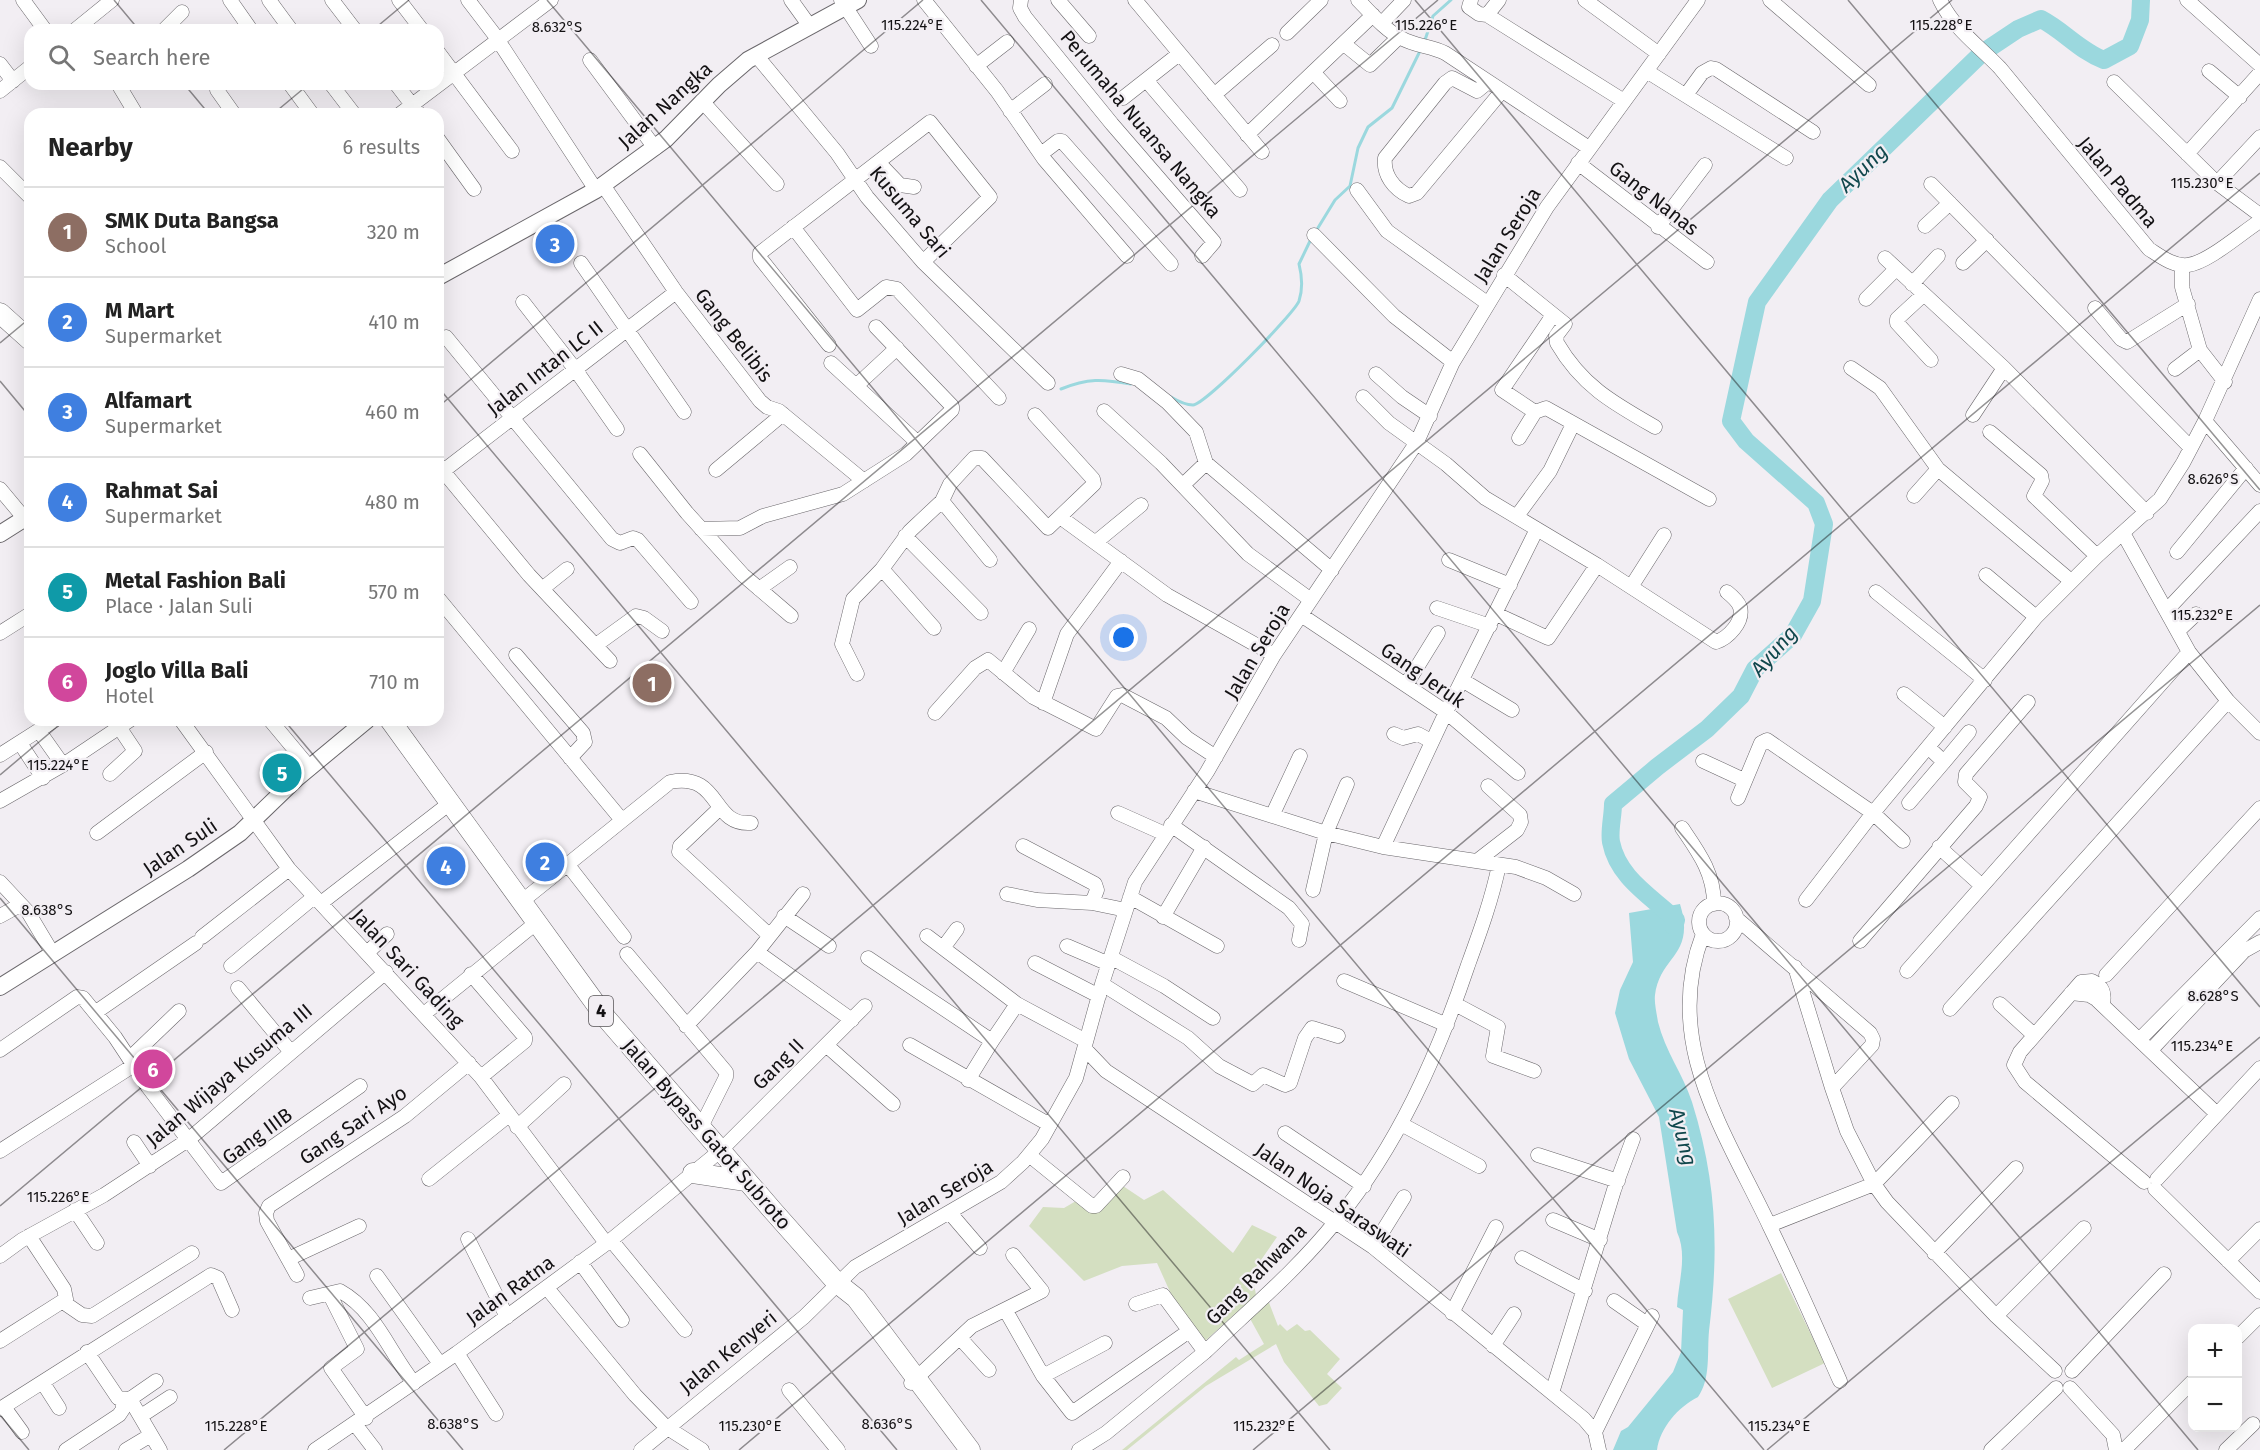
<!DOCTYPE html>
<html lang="en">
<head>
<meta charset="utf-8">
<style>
	body { margin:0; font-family:"Fira Sans",sans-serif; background:#f2f2f2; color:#222 }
	.controls { position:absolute; right:18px; bottom:18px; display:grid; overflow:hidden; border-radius:12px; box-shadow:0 6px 24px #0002 }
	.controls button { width:54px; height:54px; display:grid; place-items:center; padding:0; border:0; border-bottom:2px solid #e0e0e0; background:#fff; color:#222; font:30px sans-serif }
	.you { position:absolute; left:1124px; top:638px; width:21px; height:21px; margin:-15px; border:4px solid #fff; border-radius:50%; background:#1a73e8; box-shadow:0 0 0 9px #1a73e833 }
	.badge { display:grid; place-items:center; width:39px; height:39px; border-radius:50%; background:#30617f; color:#fff; font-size:20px; font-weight:700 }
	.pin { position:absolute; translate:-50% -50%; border:3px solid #fff; box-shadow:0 2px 6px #0006 }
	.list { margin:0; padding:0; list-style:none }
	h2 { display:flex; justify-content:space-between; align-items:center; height:78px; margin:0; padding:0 24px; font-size:26px }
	h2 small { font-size:20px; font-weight:400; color:#767676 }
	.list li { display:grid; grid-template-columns:39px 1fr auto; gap:18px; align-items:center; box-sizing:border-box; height:90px; padding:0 24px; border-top:2px solid #e0e0e0 }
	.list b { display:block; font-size:22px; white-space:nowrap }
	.list p { margin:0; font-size:20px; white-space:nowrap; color:#767676 }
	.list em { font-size:20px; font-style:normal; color:#767676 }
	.icon { flex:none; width:33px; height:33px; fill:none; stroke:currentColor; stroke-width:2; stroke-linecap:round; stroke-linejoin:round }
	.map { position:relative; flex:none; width:2260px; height:1450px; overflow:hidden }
	.search { position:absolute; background:#fff; box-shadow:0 6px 24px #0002; left:24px; top:24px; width:420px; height:66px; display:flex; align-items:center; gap:15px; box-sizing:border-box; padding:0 21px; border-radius:18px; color:#767676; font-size:22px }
	.panel { position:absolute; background:#fff; box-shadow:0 6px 24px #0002; left:24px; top:108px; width:420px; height:618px; border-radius:18px }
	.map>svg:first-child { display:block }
	.green { fill:#d4dfc1 }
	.water { fill:#9bd8de }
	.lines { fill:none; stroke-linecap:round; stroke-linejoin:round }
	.stream { stroke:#9bd8de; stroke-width:3 }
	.river { stroke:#9bd8de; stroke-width:18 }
	.minor-casing { stroke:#6a676b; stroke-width:15 }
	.major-casing { stroke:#6a676b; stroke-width:18 }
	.highway-casing { stroke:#6a676b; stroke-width:21 }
	.minor { stroke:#fff; stroke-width:14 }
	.major { stroke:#fff; stroke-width:16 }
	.highway { stroke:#fff; stroke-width:20 }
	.ticks { fill:none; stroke:#131113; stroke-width:1.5; stroke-opacity:0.45 }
	.labels { text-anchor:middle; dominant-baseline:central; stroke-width:4.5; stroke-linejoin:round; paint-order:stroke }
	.shield { fill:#f2eef3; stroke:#565356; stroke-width:1.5 }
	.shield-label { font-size:18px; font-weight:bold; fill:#131113 }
	.street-label { font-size:20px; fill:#131113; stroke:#f2eef3 }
	.water-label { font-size:21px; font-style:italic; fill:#10474c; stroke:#f2eef3 }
	.ticks-label { font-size:15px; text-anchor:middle; fill:#131113; stroke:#f2eef3; stroke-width:4.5; stroke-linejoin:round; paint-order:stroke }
</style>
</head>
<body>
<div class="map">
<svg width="2260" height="1450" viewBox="0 0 2260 1450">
	<rect width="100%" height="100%" fill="#f2eef3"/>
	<!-- green -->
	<path class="green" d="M1123,1186l21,14 19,-10 70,63 19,-28 25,12 -25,36 4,22 -51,46 -29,-36 -19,-42 -35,3 -38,15 -55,-55 14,-19 21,1 12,-7 20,12z
		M1781,1273l44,90 -53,25 -44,-89z
		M1268,1300l10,26 2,-2 7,7 10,-7 8,7 5,-1 30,29 -13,15 15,14 -15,16 -8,2 -35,-44 -8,-18 -70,42 -79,64h-5l114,-93 3,3 25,-16 -16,-29z"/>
	<!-- water -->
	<path class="water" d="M1680,904c16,52 -20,51 -25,91 -1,8 2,20 3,27 7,29 25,52 34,80 25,80 27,147 17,229 -2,21 2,48 -11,66 -20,10 -38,31 -41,53h-44l8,-19 7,-4 45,-55 8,-20 2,-42 -6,-3c1,-24 11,-51 0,-75l-18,-115 -30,-58 -14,-46 5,-23 13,-28 -4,-49z"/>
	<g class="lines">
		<!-- stream -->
		<path class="stream" d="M1424,43l9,-27 18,-16
			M1316,231l19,-31 15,-14 8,-38 10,-21 24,-19 29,-59
			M1061,389c27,-11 41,-10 70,-5
			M1171,397c5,3 15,8 22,8 13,-1 101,-91 106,-104 4,-12 3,-25 0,-37l12,-25"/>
		<!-- river -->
		<path class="river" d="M1674,927l2,-7c-25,-24 -58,-42 -65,-78 -2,-11 2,-26 2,-38l44,-37 50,-38 34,-33 14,-27 38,-34 19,-34 12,-77 -8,-21 -70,-62 -15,-20 26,-119 73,-102 152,-147 36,-24 23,-10c23,12 39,32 63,41l26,-14 10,-26 1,-20"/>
		<!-- minor casing -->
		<g class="minor-casing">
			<path id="minor" d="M23,0l22,30
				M230,0l21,30
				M269,0l22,30
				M332,0l23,30
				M399,0l23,30
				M468,0l26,34 102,156
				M791,0l18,25
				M841,0l30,46
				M924,0l73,91 47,68 83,97
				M1021,0l-1,8 5,9 87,107 102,118 -12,14
				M1058,0l31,36
				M1135,0l127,152
				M1358,0c13,13 27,30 43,38 14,8 29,8 44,15l144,95
				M1471,0l-2,7 10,7 8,1 137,86
				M1585,0l74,54
				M1770,0l99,85
				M1940,0c14,29 38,45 60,68l149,181c11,7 25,18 39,16 21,-3 53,-32 72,-44
				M2187,0l73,65
				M1487,15l12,-15
				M1382,23l22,-23
				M75,30l37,-30
				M164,30l18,-18
				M1287,33l34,-33
				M1344,44l26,21 29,-28
				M438,52l74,99
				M756,55l81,98 30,44 56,65 125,121
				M590,60l65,88
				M0,64l13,17
				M976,66l31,-24
				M2209,71l31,26
				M1313,72l27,29
				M1648,72l138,86
				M1146,80l94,110
				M1488,82l-11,9 -25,-13 -7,5 -60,75c-2,17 9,31 24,38l8,-3 85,-102
				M2114,82l103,101 43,32
				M118,84l18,30
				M290,84l22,30
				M331,84l23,30
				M396,84l23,30
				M217,90l17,24
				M0,91l30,-24
				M1214,95l58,-50
				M1686,95l16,-22 9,-5 5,1 97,63
				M1123,98l56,-44
				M702,101l75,83
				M1010,111l35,-27
				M400,114l151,-114
				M1247,135l126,-120
				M438,139l36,50
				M1041,154l17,-13h4l109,123
				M2187,154l73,-81
				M878,162l22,23 14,2
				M1578,163l129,99
				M0,167l30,30
				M2217,183l43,-46
				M1931,184l260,264
				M603,185l73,107 84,109 7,6 12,4 85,70
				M1357,190l30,41 100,72
				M1925,226l25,-23
				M793,227l64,83 29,-23 11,2 102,109
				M1658,227l47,-62
				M1314,235l80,81 59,46
				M1885,258l119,110 143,145
				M581,263l103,149
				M1963,263l24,-23
				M2182,265v22l18,63 25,32
				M1504,275l61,49 -9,12 1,7c25,43 56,60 98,84
				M1912,284l26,-28
				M1923,295l-26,24v4l34,37
				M1866,299l30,-30
				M523,302l52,67 42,60
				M2095,308l26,31 6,3 61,-38
				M446,337l166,202 8,4 13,-5 5,2 53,62
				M829,345l-69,-87v-5l170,-131 60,75 -67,65
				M831,363l87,80
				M1851,368l29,20 58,81 133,112
				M2175,369l25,-19
				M1121,374l17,5 29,23 29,30 10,31 126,107
				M1376,374l26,23 28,19
				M856,386l41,-38
				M1363,397l26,26 57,41 39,34 112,67 119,77c12,-4 28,-20 24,-35 -2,-6 -8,-11 -13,-15
				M1104,411l57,52 87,91 63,46
				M1535,412l-33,-22 51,-75
				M1973,415l31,-47
				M2205,421l55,64
				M1990,432l51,43 1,6 -8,15 63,60
				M1519,438l16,-26 11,-4 163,91
				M640,454l47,59 56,62 48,41
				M438,465l91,110 81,86
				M716,470l67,-56
				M438,475l238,-183
				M1183,485l23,-22
				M0,489l30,36
				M1914,496l24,-27
				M942,501l48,59
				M1517,516l33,-45 23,-47
				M1060,517l107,78 107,60
				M701,529l39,-1 23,-12 80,-22 63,-40 46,-44v-4l-76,-79
				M2123,533l66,119 39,49 32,32
				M905,536l76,77
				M1096,542l45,-37
				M2177,552l69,-84
				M1449,560l61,25
				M882,569l52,59
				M1986,575l50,42
				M1631,587l33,-52
				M542,589l25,-20
				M759,589l31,-22
				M1876,592l109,88
				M438,598l183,221
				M1437,608l53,18
				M2167,610l93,-99
				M1496,614l52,24 49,-73
				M1301,615l145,97 72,61
				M2178,631l18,-17
				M0,633l30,-19
				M596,645l40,-29 8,2 18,13
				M516,655l67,78 2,9 -15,16
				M1003,673l26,-44
				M857,674l-15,-30 11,-45 29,-30 28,-38 32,-30 8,-17 24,-26h8l66,70 46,-44 -1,-5 -58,-64
				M1462,680l50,30
				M1406,685l32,-52
				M1904,694l41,33
				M1043,703l24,-69 54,-73
				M935,713l40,-45 13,-8 45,37 63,32 21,-33 5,-1 44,23 21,20 29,19
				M181,720l108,149 192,208 125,166
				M270,720l40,48
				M39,731l24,34
				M1394,734l9,4 15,-4 13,7
				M20,743l23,35
				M1928,747l16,15 25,-30
				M0,755l55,-35
				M1703,761l41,19
				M110,774l25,-23 -16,-24
				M1194,791l132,42 57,14 133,20 30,11 28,16
				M1738,798l23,-55 6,-3 106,73 30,28
				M0,801l63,-36 67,-45
				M1909,803l35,-41
				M720,808l-40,38 -1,6 90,83
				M1118,813l47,21
				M1272,816l28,-60
				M1171,825l118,83 13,16 -3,16
				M1682,828c17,25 32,45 32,76
				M97,833l109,-81
				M1023,846l72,38 2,6 -5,13
				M1383,847l63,-135 91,-183
				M1939,847l42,38
				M1477,861l40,-31 4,-8 -1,-7 -32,-29
				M568,865l56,72
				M0,882l28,30 25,42
				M1313,890l13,-57 21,-49
				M1007,894l30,6 55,3 34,7
				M1130,897l87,49
				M1806,900l67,-87 163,-196 61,-61 63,-57 23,-36 22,-42 55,-122
				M521,902l149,-120c52,-10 40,44 81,41
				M321,903l129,-100
				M1699 922a19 19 0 1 1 38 0a19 19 0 1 1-38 0Z
				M0,916l20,-11
				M784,916l45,30
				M1163,917l41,-70
				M1736,918l134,115 3,6 -1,6 -40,43 15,43 27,53 13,18 109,114 59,55
				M1703,934c-42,109 23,199 67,293 25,51 47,102 70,154
				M927,936l90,68 69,37
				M202,937l87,-68
				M1860,941l116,-135 4,-9 -15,-15 1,-8 62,-72
				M1067,946l42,18
				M943,948l14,-19
				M368,952l19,-18
				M757,952l95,68
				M627,954l99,118v5l-26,52
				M868,958l124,83 25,-37
				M1112,958l52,28 49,32
				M1035,963l64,33
				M231,966l83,-69
				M1795,967l37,121
				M1907,971l282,-319
				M471,974l54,63v4l-44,36
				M2106,975l154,-167
				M1344,981l103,44
				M1102,984l86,54 31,28 34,18 10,-9 22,10 5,-2 15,-45 7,-10 26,8
				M238,988l52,63
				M2071,993l18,2 7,4 120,114
				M1455,1004l43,23 -5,29 41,15
				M2000,1004l34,31
				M2103,1004c2,-11 0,-18 -11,-23l-11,1 -61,70 -6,13 11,17 119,100
				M1950,1009l278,-308
				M96,1012l100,-69
				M424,1014l112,-91
				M686,1026l71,-74 46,-58
				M2140,1039l120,-121
				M826,1045l67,59
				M910,1045l140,80
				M1085,1049l21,22 267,176 211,172 11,13 4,18
				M0,1050l77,-53 6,1 32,39 33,50 73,96 139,-97
				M2151,1050l93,-99 16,-9
				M130,1058l49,-47
				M968,1080l24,-39
				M1401,1124l78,42
				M517,1127l47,-43
				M1285,1133l79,53
				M134,1142l16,24
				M0,1151l134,-86
				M1029,1155l63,51h4l27,-29
				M1538,1155l80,26
				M429,1179l80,-64
				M2157,1179l103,-111
				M2155,1189l105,103
				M75,1210l22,33
				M950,1213l30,35
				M1553,1220l47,20
				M1770,1225l104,-41 78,-81
				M468,1239l39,78
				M611,1240l74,90
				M1373,1247l31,-50
				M1934,1253l82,-85
				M0,1256l22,-16 82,-45 84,-55 198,-168
				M1522,1258l63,33
				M288,1259l71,-33
				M2228,1261l32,-32
				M580,1262l42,58
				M297,1275l-30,-54 -1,-8 3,-7 136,-90 64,-53
				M377,1276l63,88
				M547,1288l88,107 31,32 36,23
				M310,1298l30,-7c36,20 49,61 74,92
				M332,1299l25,50 -26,19 35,50
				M1614,1301l33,23
				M63,1302l19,13 10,1 100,-63
				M1136,1304l27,-9 42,57c44,-42 93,-83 131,-131 62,-76 101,-164 132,-256 12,-33 24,-66 31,-100
				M1006,1311l37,65 29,37 110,-77
				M1452,1313l44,-86
				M1996,1316l88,-88
				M2238,1337l22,-22
				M960,1338l29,32
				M0,1341l66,-42 -2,-10 -35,-53
				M1493,1346l21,-32
				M87,1352l31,46 12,1 26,-18
				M457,1353l39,61
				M2072,1371l92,-97
				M1043,1376l62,-33
				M43,1383l16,25
				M911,1383l61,-57 70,-35 -29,-36
				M2070,1388l43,47 3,15
				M789,1390l49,60
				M1552,1393l62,-203 19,-51
				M130,1399l30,51
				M4,1407l18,25
				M0,1409l211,-134 7,3 14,32
				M141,1416l29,-19
				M355,1424l20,26
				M1595,1432l57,-116
				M66,1450l53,-35 4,-6 -1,-9
				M126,1450l25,-15
				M315,1450l142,-97 154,-113 109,-89 145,-145
				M641,1450l163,-133 51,-50 146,-85 22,-20 19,-23 34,-61 26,-94 33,-102 72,-110 67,-117 143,-213 36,-80 94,-155 151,-207
				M1079,1450l27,-17 99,-81
				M1991,1450l65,-62
				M2124,1450l68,-68
				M2226,1450l27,-26"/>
		</g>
		<!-- major casing -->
		<g class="major-casing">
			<path id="major" d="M438,277l158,-87 70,-51 53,-54 29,-25 110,-60
				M0,534l30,-19
				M0,987l188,-118 52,-36 57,-55 70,-58"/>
		</g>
		<!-- highway casing -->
		<g class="highway-casing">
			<path id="highway" d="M0,313l30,27
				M390,720l216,298 168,194 63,71 19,15 114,152
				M693,1173l53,8"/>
		</g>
		<!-- minor -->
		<use href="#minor" class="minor"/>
		<!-- major -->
		<use href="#major" class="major"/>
		<!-- highway -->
		<use href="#highway" class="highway"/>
	</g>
	<!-- ticks -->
	<path class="ticks" d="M114,0l25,30M547,0l1217,1450M981,0l1217,1450M1415,0l845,1007M1848,0l412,490M373,30l36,-30M184,84l25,30M273,114l36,-30M0,343l30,-25M0,381l30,36M438,387l892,1063M438,407l485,-407M284,720l613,730M0,775l65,-55M0,898l463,552M0,1206l1438,-1206M0,1415l29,35M224,1450l1728,-1450M739,1450l1521,-1277M1253,1450l1007,-845M1767,1450l493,-413"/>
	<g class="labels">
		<!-- shield labels -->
		<rect class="shield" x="589" y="996" width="24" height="30" rx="4.5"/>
		<g class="shield-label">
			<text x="601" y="1011">4</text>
		</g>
		<!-- street labels -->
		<g class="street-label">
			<text transform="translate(665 105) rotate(-42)">Jalan Nangka</text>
			<text transform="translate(1141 124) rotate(50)">Perumaha Nuansa Nangka</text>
			<text transform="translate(2118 182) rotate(50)">Jalan Padma</text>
			<text transform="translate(1654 198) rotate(38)">Gang Nanas</text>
			<text transform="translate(910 212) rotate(50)">Kusuma Sari</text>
			<text transform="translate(1507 235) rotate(-58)">Jalan Seroja</text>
			<text transform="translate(734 335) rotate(52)">Gang Belibis</text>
			<text transform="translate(545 368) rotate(-38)">Jalan Intan LC II</text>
			<text transform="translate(1257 651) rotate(-59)">Jalan Seroja</text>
			<text transform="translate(1423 675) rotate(35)">Gang Jeruk</text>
			<text transform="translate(180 847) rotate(-34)">Jalan Suli</text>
			<text transform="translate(408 968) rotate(47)">Jalan Sari Gading</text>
			<text transform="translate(778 1064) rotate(-45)">Gang II</text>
			<text transform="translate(229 1075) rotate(-40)">Jalan Wijaya Kusuma III</text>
			<text transform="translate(353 1125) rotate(-34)">Gang Sari Ayo</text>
			<text transform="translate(707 1134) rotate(49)">Jalan Bypass Gatot Subroto</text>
			<text transform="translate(257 1136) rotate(-36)">Gang IIIB</text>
			<text transform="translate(945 1192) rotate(-31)">Jalan Seroja</text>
			<text transform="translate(1333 1200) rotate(35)">Jalan Noja Saraswati</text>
			<text transform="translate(1256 1274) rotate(-45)">Gang Rahwana</text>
			<text transform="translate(510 1290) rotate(-36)">Jalan Ratna</text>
			<text transform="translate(728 1352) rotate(-39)">Jalan Kenyeri</text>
		</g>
		<!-- water labels -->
		<g class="water-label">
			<text transform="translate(1863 168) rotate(-44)">Ayung</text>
			<text transform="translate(1774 651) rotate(-49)">Ayung</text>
			<text transform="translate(1683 1137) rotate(76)">Ayung</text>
		</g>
	</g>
	<g class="ticks-label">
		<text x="912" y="30">115.224°E</text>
		<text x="1426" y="30">115.226°E</text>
		<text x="1941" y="30">115.228°E</text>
		<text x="557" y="32">8.632°S</text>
		<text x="2202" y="188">115.230°E</text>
		<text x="2213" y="484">8.626°S</text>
		<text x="2202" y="620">115.232°E</text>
		<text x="58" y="770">115.224°E</text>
		<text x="47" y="915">8.638°S</text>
		<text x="2213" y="1001">8.628°S</text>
		<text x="2202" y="1051">115.234°E</text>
		<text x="58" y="1202">115.226°E</text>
		<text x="453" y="1429">8.638°S</text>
		<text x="887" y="1429">8.636°S</text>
		<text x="236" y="1431">115.228°E</text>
		<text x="750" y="1431">115.230°E</text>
		<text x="1264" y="1431">115.232°E</text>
		<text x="1779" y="1431">115.234°E</text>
	</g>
</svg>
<div class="controls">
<button>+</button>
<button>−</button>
</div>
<div class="you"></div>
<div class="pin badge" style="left:652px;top:683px;background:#8d6e63">1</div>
<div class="pin badge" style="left:545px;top:862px;background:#3f7fe0">2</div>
<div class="pin badge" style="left:555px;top:244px;background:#3f7fe0">3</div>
<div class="pin badge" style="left:446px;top:866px;background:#3f7fe0">4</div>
<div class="pin badge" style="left:282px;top:773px;background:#0f9aa8">5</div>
<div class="pin badge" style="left:153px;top:1069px;background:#d1479c">6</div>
<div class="search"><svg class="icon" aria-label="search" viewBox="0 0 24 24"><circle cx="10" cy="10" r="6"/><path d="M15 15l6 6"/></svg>Search here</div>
<section class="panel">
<h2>Nearby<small>6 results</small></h2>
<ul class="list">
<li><span class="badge" style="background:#8d6e63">1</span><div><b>SMK Duta Bangsa</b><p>School</p></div><em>320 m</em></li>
<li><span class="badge" style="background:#3f7fe0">2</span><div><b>M Mart</b><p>Supermarket</p></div><em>410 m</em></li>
<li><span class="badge" style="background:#3f7fe0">3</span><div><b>Alfamart</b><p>Supermarket</p></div><em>460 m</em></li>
<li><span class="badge" style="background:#3f7fe0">4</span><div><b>Rahmat Sai</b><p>Supermarket</p></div><em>480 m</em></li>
<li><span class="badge" style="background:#0f9aa8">5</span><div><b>Metal Fashion Bali</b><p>Place · Jalan Suli</p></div><em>570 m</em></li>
<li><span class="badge" style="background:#d1479c">6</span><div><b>Joglo Villa Bali</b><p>Hotel</p></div><em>710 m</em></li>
</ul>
</section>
</div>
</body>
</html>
